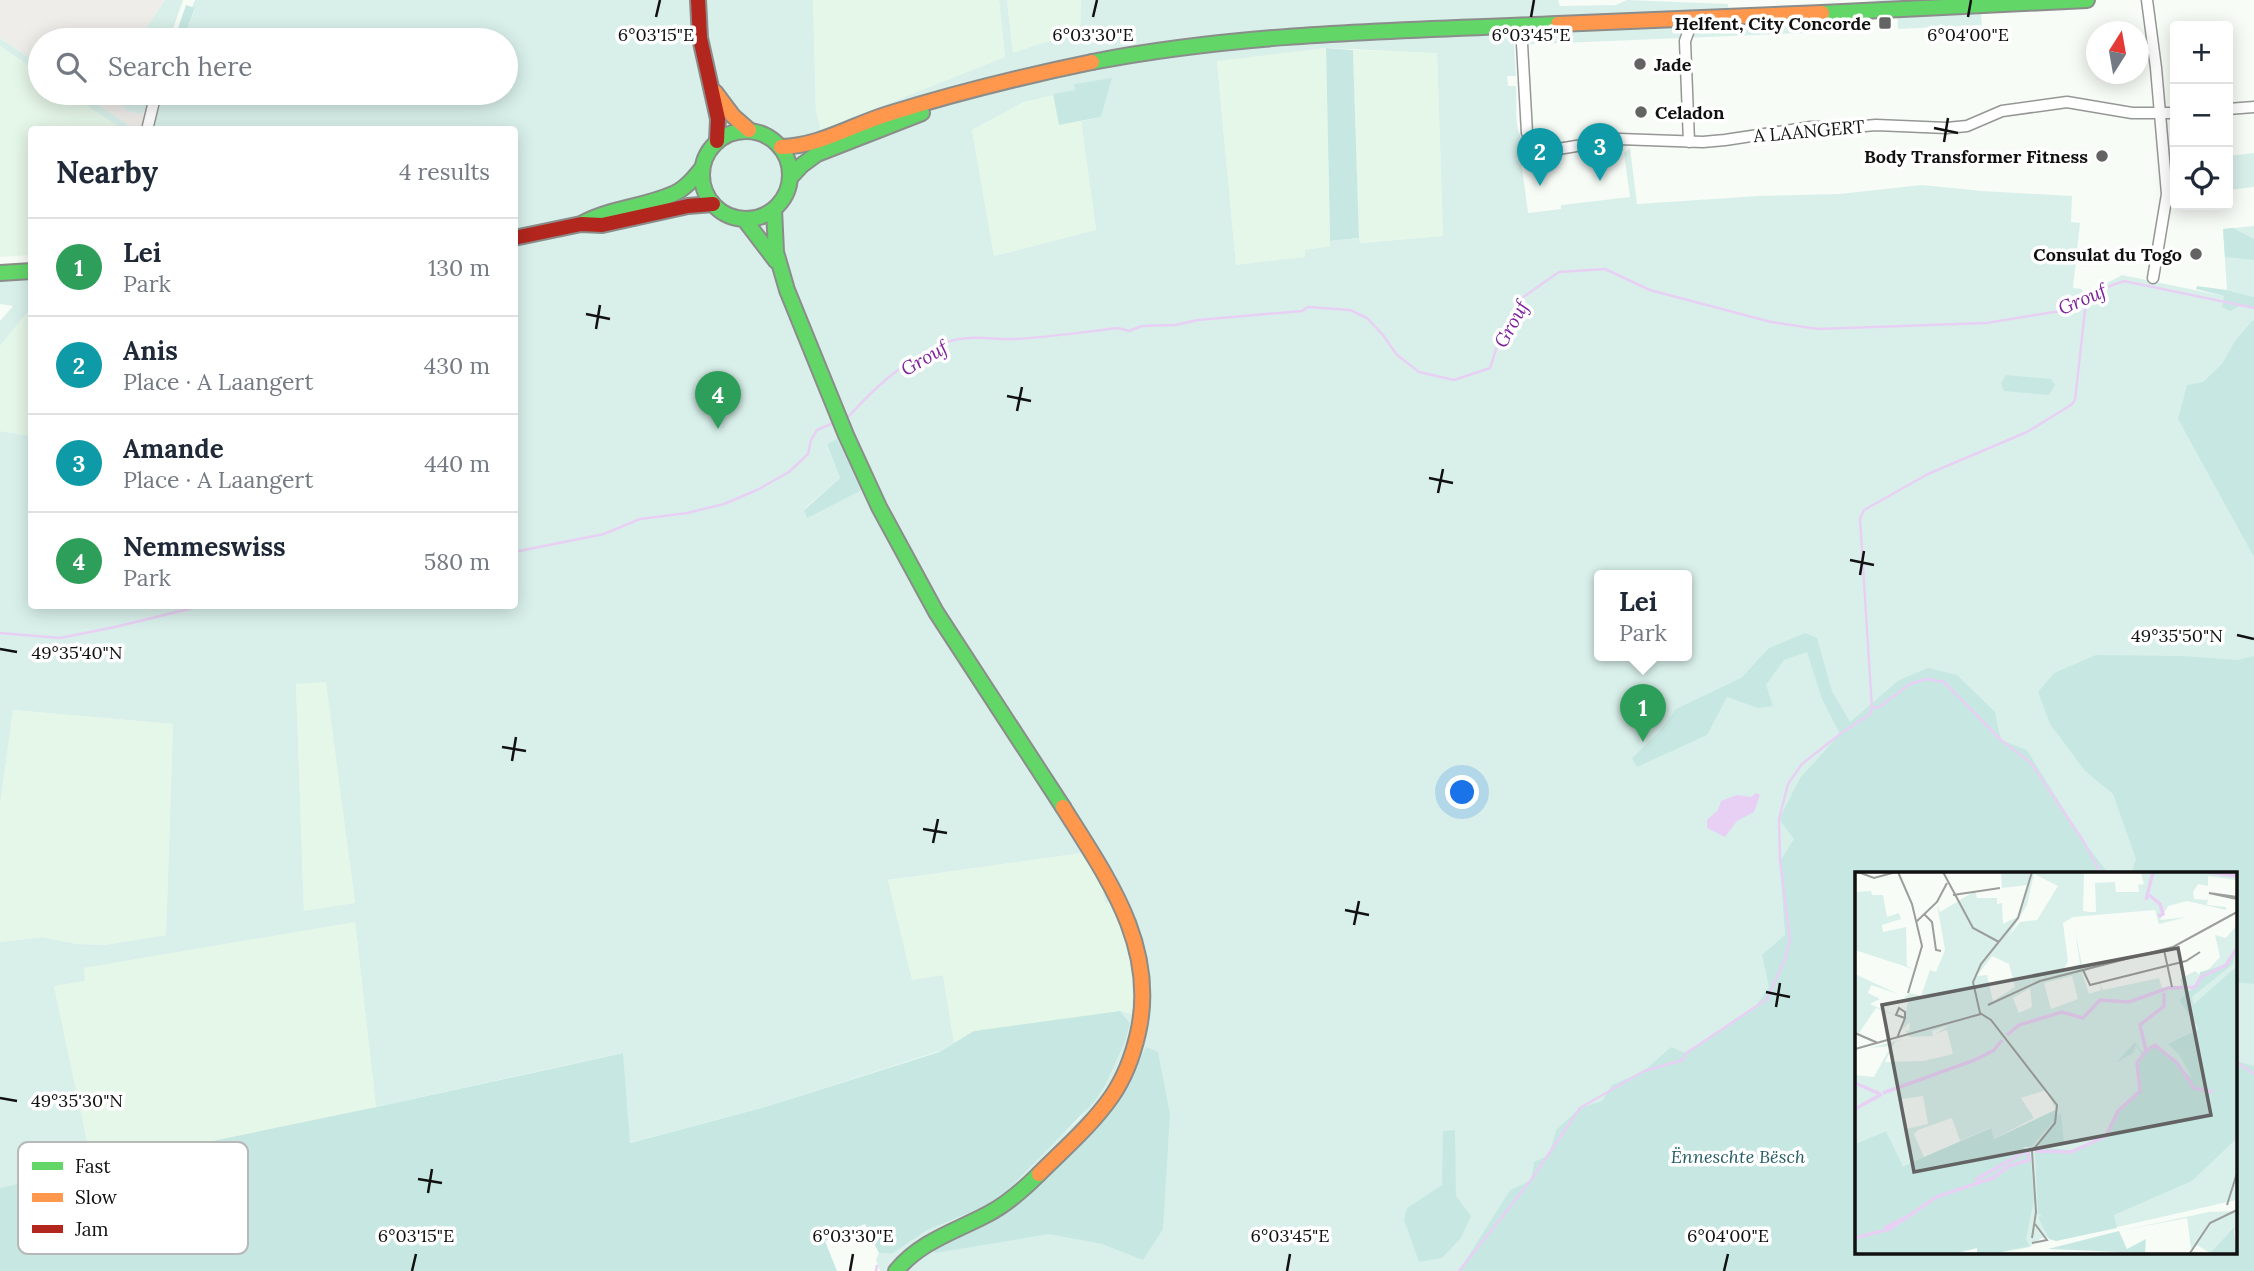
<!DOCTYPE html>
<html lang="en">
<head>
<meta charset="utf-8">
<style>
	body { margin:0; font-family:Lora,serif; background:#f6f6f7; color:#1f2937 }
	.controls { position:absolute; right:21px; top:21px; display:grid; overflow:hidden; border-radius:7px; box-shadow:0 4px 18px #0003 }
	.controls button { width:63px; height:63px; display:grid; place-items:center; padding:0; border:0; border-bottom:2px solid #e0e1e3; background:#fff; color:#1f2937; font:35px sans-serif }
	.compass { position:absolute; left:2086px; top:21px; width:63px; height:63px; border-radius:50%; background:#fff; box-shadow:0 4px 18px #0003; rotate:11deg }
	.you { position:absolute; left:1463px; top:793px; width:24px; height:24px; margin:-18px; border:5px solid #fff; border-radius:50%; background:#1a73e8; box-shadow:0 0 0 10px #1a73e833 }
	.badge { display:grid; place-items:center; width:46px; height:46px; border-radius:50%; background:#111827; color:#fff; font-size:23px; font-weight:700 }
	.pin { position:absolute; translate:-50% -58px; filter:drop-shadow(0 2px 4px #0008) }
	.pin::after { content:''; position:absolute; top:37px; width:24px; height:21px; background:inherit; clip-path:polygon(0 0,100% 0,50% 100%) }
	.popup { position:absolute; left:1594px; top:570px; width:98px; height:91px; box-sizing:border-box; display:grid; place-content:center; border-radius:7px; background:#fff; filter:drop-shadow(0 2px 5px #0005); font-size:23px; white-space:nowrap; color:#747a83 }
	.popup b { font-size:26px; color:#1f2937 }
	.popup::after { content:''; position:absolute; left:50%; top:100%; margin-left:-14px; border:14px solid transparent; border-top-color:#fff }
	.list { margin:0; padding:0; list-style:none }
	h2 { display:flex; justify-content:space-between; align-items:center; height:91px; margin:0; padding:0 28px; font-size:30px }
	h2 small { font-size:23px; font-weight:400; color:#747a83 }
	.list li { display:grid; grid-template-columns:46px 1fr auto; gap:21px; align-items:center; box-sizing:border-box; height:98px; padding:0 28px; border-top:2px solid #e0e1e3 }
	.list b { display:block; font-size:26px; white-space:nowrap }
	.list p { margin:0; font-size:23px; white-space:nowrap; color:#747a83 }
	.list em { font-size:23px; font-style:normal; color:#747a83 }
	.icon { flex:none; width:38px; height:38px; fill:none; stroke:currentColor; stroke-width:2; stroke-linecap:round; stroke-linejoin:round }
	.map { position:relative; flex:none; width:2254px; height:1271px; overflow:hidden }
	.search { position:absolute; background:#fff; box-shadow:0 4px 18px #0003; left:28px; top:28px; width:490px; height:77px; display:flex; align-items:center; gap:18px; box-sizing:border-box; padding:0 24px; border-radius:38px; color:#747a83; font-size:26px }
	.panel { position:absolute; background:#fff; box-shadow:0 4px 18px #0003; left:28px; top:126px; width:490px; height:483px; border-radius:7px }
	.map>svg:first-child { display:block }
	.industrial { fill:#eeedea }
	.farmland { fill:#e5f7e9 }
	.green { fill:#d9f0ea; fill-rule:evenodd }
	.forest { fill:#c7e8e2 }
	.water { fill:#e8d0f4 }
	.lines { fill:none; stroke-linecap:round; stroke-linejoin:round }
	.stream { stroke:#e8d0f4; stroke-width:2.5 }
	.street-casing { stroke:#959795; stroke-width:13 }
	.fast-casing { stroke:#8b8d8b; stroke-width:18 }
	.slow-casing { stroke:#8b8d8b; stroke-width:18 }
	.jam-casing { stroke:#8b8d8b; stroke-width:18 }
	.street { stroke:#fefffe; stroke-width:10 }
	.fast { stroke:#63d668; stroke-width:14 }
	.slow { stroke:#ff974d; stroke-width:14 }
	.jam { stroke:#b3261e; stroke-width:14 }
	.ticks { fill:none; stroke:#111; stroke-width:2.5 }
	.poi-dot { fill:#626362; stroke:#fff; stroke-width:2.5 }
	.labels { text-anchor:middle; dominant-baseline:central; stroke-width:7; stroke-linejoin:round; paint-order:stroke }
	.poi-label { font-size:18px; font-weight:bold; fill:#111; stroke:#fff; text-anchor:end }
	.street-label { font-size:18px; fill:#111; stroke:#fff }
	.park-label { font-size:18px; font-style:italic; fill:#255d64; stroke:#fff }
	.water-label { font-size:19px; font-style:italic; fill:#7e229a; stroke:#fff }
	.inset-river { fill:none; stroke:#e8d0f4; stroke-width:3.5 }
	.inset-road { fill:none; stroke:#9b9e9b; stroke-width:2 }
	.view { fill:#626362; fill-opacity:0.15; stroke:#626362; stroke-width:3.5 }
	.inset-edge { fill:none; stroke:#111; stroke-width:3.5 }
	.key { fill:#fff; stroke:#b8b8b8; stroke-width:2 }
	.key-label { font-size:19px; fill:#111 }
	.ticks-label { font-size:18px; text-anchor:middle; fill:#111; stroke:#fff; stroke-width:7; stroke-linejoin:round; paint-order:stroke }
</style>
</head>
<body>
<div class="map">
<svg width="2254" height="1271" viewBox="0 0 2254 1271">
	<rect width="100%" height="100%" fill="#f7fcf7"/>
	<!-- industrial -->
	<path class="industrial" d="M0,0h165l-27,40h-98v25l-40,-27z
		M81,93h71l-12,37 -6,-1z"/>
	<!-- farmland -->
	<path class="farmland" d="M813,0h186l6,57 -184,73 -5,-19z
		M1007,0h74l-1,32 -44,13 -23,9z
		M0,46l40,27v20h28l54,36 -90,1 -1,125 -31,2z
		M1326,48l4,198 -24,4v7l-70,9 -19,-206z
		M1353,50l84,2 6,184 -84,7z
		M1053,94l7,30 21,-3 15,109 -102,26 -22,-126 52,-28z
		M31,308v128l-31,-5v-85z
		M327,682l28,222 -51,8 -8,-229z
		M13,710l160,14 -7,211 -61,10 -28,-1 -35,-7 -42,5v-136z
		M1082,853l22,36 21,51 9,43 -2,32 -157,16 -21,12 -11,-68 -31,6 -24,-101z
		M355,922l21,185 -245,51 -16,8 -22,3 -39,-183 31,-5 -2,-13z"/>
	<!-- green -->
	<path class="green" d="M165,0h18l-14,40h-31z
		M195,0h618l3,111 5,19 184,-73 -6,-57h8l6,53 23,-8 44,-13 1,-32h477l2,6 56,-1 11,-5 101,4 1,13 119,-5 1,19 -335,14 2,31h-9l1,10h8c2,39 -7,53 31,71l-26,3 7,53 33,-4v-4l69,-8 -6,-44 6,-5 7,56 121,-8 81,-2 83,-9 60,6 90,5 -1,26 9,1 -7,65 9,1 1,7 39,-21 102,21 18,9 12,3v963h-1374l-4,-11 3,-7 13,1 34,-23 57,-24 96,-88 27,-35 20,-44 4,-17 -10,-12 12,3c3,-44 -3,-72 -23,-112l-3,1 -3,-9 1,-5 -22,-36 -194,27 24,100 31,-5 11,68 -14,8 -175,56 -136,36 -7,-90 -246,54 -21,-185 -271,46 1,13 -31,5 39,183 -32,4 -61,15v-246l42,-5 35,7 28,1 61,-10 7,-211 -160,-14 -13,96v-375l31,5 1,170h482v-476l-361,-1 10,-36h343v-53h-323l12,-31 -3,-2zM1326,48l111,5 6,183 -83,7 -1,-5 -29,3v5l-25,4v7l-69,8 -19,-204zM1111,79l-10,38 -20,4 15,109 -102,26 -22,-126 52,-28 51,-12v-6zM827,444l35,46 -58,19 36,-31zM1599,576h88v80h-88zM326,682l29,221 -51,8 -8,-227zM1857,874h378v378h-378z
		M1869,0h111l2,25 -84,4 -1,-26z
		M0,38l40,27v8l-40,-27z
		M68,93h13l53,36h-12z
		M113,93h5l12,9 16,-4 2,-5h4l-4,17 -9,4 -13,-4z
		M2254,153v34l-26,3v-34z
		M2254,226v71l-27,-7 -4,-61z
		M31,279v29l-31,38v-25l13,-15 -13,-2v-24z"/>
	<!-- forest -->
	<path class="forest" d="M186,5l9,3 -12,32h-9z
		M1326,48l27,2 6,188 -29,3z
		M1112,78l-11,39 -42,8 -6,-31 22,-4 -1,-6z
		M2233,228l21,11v21l-29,-3 -2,-28z
		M2197,286l30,4 27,7v11l-12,-3 -12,6 -8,-4 2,-11 -28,-7z
		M2254,320v237l-76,-138 9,-34 16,-3 19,-18 13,-23 16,-19z
		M2006,375l45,4 4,6 -6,10 -45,-4 -3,-8z
		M837,439l25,51 -55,28 -3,-8 36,-32 -13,-34z
		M1805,633l12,5 15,53 18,31 49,-42 29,-12 29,7 38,37 6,28 26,10 57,92 25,32h-252v378h378v-231l2,3 -1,37 18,5v205h-795l51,-81 21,-10 3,-18 15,-7 7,-25 24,-22 22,-7 10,-16 32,-14 27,-24 14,6 70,-46 14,-20 -7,-32 23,-20 -5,-74 14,-22 -15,-20 21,-41 40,-44 -18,-35 -15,-47 -23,8 -18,25 7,21 -15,2 -31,-11 -20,38 -70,32 -5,-9 28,-27 16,-22 65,-31 28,-30z
		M2096,655l87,1 54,4 17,-4v328l-19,-2v-108h-104l5,-15 -23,-65 -28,-23 -35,-47 -12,-32 16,-19z
		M1120,1011l10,12 -4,17 -20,44 -12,18 -91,93 -20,12 -57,24 -34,23 -13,-1 -14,-29 -40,17 12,30h-837v-83l61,-15 54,-7 15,-8 246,-51 247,-54 7,90 135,-36 174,-55 35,-21z
		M1146,1047l12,5 12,62 -7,115 -20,31 -41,-16 -53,-10 -114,19 -2,-4 78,-41 20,-18 91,-96z
		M1455,1130l1,66 15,20 -10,22 -19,20 -23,4 -15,-42 3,-12 35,-23 1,-54z"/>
	<!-- water -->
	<path class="water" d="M1756,793l4,2 -6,17 -17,9 -12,16 -18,-9v-8l11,-10 3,-9 16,-6 14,2z"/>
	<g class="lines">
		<!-- stream -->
		<path class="stream" d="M849,416c26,-29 60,-60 98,-74 23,-8 46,-2 69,-3 34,-2 68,-7 102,-11l11,3 13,-5 33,-1 23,-5 104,-9 6,-4 42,3 17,8 16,17 14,20 22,17 35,8 36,-12 11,-34 21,-36 37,-26 46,-3 45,21 121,32 47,7 168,-6 74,-12 26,-9 24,-16 14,-5 130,27
			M514,552l90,-18 36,-15 47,-6 37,-9 33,-14 32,-18 19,-18 3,-14 6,-10 14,-6
			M0,633l60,5 55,-11 86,-21
			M1872,708l7,-1 31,-23 16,-5 18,3 57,58 30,23 53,79 17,32
			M2235,1061l19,13
			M876,1271l1,-5
			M1459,1271l72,-91 49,-72 64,-37 39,-11 2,-6 82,-55 18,-40 5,-19 -10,-79 -1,-42 9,-35 14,-20 38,-30 30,-20 2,-6 -12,-189 4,-9 64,-36 99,-42 44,-27 4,-5 11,-98"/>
		<!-- street casing -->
		<g class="street-casing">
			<path id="street" d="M2147,0l9,68 11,126 -14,84
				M1521,26l6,107c7,10 13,14 25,17l67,-11 84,3 22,-2 86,-13h42l23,-2 71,3 20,-2 35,-15 65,-9 65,11h43
				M2228,109l26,-2
				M147,130l9,-37
				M1689,142l-4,-101 8,-22"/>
		</g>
		<!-- fast casing -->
		<g class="fast-casing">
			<path id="fast" d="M1822,13l265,-13
				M1092,62c154,-30 310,-31 466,-38
				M702 175a44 44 0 1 1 88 0a44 44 0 1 1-88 0Z
				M790,178l12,-13 15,-11 105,-41
				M774,209l2,43 11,38 59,145 33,72 57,105 127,195
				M744,219l32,42
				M583,223c28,-15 61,-16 90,-29 12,-5 21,-16 29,-26
				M0,273l32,-2
				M896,1271c25,-30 58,-39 92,-57 19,-10 36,-25 51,-40"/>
		</g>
		<!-- slow casing -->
		<g class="slow-casing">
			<path id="slow" d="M1558,24l264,-11
				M715,92l18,24 16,14
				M781,147c39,-1 71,-22 107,-33 67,-21 136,-38 204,-52
				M1039,1174c25,-25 53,-49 73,-78 13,-19 21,-41 26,-63 20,-87 -32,-157 -75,-226"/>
		</g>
		<!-- jam casing -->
		<g class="jam-casing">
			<path id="jam" d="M698,0l2,38 18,81 -1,22
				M514,238l67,-14 21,1 86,-19 25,-2"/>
		</g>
		<!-- street -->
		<use href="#street" class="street"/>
		<!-- fast -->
		<use href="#fast" class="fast"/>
		<!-- slow -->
		<use href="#slow" class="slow"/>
		<!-- jam -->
		<use href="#jam" class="jam"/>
	</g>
	<!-- ticks -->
	<path class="ticks" d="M656,17l4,-17M1093,17l4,-17M1531,17l3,-17M1968,17l3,-17M1934,128l24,5M1944,142l4,-24M586,314l24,5M596,329l4,-24M1007,396l24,5M1017,411l5,-24M1429,478l24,5M1438,493l5,-24M1850,560l24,5M1860,575l4,-24M2237,635l17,4M0,649l17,3M502,747l24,4M512,761l4,-24M923,829l24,4M933,843l5,-24M1345,910l24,5M1354,925l5,-24M1766,992l24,5M1776,1007l4,-24M0,1098l17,3M418,1179l24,4M428,1193l4,-24M412,1271l4,-17M850,1271l3,-17M1287,1271l3,-17M1724,1271l4,-17"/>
	<!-- markers -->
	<g class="poi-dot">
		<rect x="1878" y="16" width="14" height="14" rx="3.5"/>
		<circle cx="1640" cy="64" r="7"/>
		<circle cx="1641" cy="112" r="7"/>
		<circle cx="2102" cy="156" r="7"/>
		<circle cx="2196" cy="254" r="7"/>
	</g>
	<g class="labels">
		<!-- poi labels -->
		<g class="poi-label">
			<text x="1871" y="23">Helfent, City Concorde</text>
			<text x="1654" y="64" text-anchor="start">Jade</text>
			<text x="1655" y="112" text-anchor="start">Celadon</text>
			<text x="2088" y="156">Body Transformer Fitness</text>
			<text x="2182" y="254">Consulat du Togo</text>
		</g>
		<!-- street labels -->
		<g class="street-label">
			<text transform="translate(1809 131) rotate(-5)">A LAANGERT</text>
		</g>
		<!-- park labels -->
		<g class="park-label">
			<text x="1738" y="1156">Ënneschte Bësch</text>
		</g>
		<!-- water labels -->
		<g class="water-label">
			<text transform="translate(2082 299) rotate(-23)">Grouf</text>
			<text transform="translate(1511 324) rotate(-61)">Grouf</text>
			<text transform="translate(924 358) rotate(-30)">Grouf</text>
		</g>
	</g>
	<!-- overview -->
	<g transform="translate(1855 872)">
		<rect width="382" height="382" fill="#f7fcf7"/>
		<path d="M146,0h83l-1,39 6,1h7l-1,-29 20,-1 1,10h23l-1,-7 6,-1 -3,-12h95v8l-28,-4v10l-10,-2 -5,8 1,7 13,1 1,-4 -1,9 19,2v3l-39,-9 -19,5 -8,14 27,-3 -28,7 -4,-14 -82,7 -10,6 5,38 -4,8 16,-5 -5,-33 7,34 21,-2 -21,10 7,21 12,-4 -1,-7 3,7 56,-12 4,13 19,-4 -2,-8 15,-8 7,5 18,-19 -5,-22 11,3 10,-12v274l-180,41 -2,-4 -13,1 -11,9 -19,4 19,-6 -5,-6 4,-91 27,-38 -10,-20 -25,8 13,20 -40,21 -4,-11 -30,13 -8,-23 -34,12 -4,4 10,23 -22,9 -16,-35 -31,13v-69l19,2 17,-31 -21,2 33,-9 -8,3 -10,20 38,-1 30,-7 -6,-24 -12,4 13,-8 -16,5 1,5 -23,1 -5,-7 4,1 1,-9 -8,8 6,-28 -3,-5 5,-4 11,3 9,-26 6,2 9,-22 -8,-46 3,8 35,-21 2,7h20v6l5,-1 1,21 14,-7 11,-32 -26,3zM179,2l24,12 -21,34 -17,2 -12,15 19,-32zM137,84l17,8 6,23 -22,14 -6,-26 -10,1zM217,104l6,23 -27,10 -7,-26zM175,116l2,19 -13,6 -6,-15zM68,224l5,28 -22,5 -4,-30zM16,19l1,4h11l4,22 12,-4 2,6 -19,6 1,7 23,-5 1,39 9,4 -61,-20v-58zM0,102l43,20 -27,-9 -3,8 12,6 -10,5 34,15 -28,-11 -17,25 15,10 -19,-9zM381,339v22l-3,-5 -23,25 -13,-8 -6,3 -4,-30 -68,13 90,-19z" fill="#d9f0ea" fill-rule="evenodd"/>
		<path d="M381,76l-3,16 -41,33 2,7 42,-37 1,171 -45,43 -78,34 3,13 -61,13 -7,-2 -11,-22 4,-2 -4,-1 -3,-62 15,-4 26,3 30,-15 9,-22 25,-24 -3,-22 5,-13 -6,-10 -3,8 -17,10 19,-21 8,11 13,-9 36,34 -12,-22 -12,-12 31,-15 -20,-29 20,-17 1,-11 26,-7zM200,238v10l-24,27h-9l8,3 4,50 -8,39 4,7 -32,7h-21v-5l-20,5h-102v-109l31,-13 17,35 88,-38 3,11zM206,242l3,28 -27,4 22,-32zM379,355l2,26h-26zM264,359l8,18 19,-10 -1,14 -97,-4z" fill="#c7e8e2"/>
		<path class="inset-river" d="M354,0l28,4M294,23l11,9 3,10 -5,2M291,28l7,-28M152,163l12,-10 43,-13 21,6 17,-18 29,2 39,-14 27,-1 6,-10 25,-12 11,-17M291,179l9,-6 22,18 17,25 19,4M0,211l25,11M28,221l92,-33 19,-10 8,-10M0,237l27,-15M180,279l36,1 35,-16 12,-25 22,-20 -3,-28 9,-12 -6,-26 24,-19v-13M123,312l-1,-5 53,-30M29,356l29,-14M0,366l35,-9 46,-32 57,-19 16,-12 20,-6 -1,-8"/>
		<path class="inset-road" d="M3,0l16,6 22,-6M43,0l14,32 10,42 -14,47M88,0l30,56 26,14M98,23l47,-7M382,25l-28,-4 28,6M69,42l8,8 4,28 5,1M61,50l21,-20 10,-19M309,78l8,37M228,98l7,15 96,-24 14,-9M133,133l52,-24 133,-34 64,-35M0,161l23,10M42,166l8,-20v-6l-6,-4 -3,7 9,3M0,177l126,-35M372,333l10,-32M177,366l4,-26 -4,-61 23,-28 2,-18 -66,-85 -11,-7 -7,-31 8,-18 37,-46 14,-46M177,371l15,-3 -12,-16M335,381l20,-30 27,-13"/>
		<path class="view" d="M323,76l33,167 -297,57 -32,-167z"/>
		<rect width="382" height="382" class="inset-edge"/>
	</g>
	<!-- legend -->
	<rect x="18" y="1142" width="230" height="112" rx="10" class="key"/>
	<rect x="32" y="1162" width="31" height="8" fill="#63d668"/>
	<rect x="32" y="1193" width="31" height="9" fill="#ff974d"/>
	<rect x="32" y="1225" width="31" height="8" fill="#b3261e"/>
	<g class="key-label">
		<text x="75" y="1173">Fast</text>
		<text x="75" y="1204">Slow</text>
		<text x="75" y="1236">Jam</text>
	</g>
	<g class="ticks-label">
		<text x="656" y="41">6°03'15"E</text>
		<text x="1093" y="41">6°03'30"E</text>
		<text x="1531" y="41">6°03'45"E</text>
		<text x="1968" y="41">6°04'00"E</text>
		<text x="2177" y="642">49°35'50"N</text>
		<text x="77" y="659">49°35'40"N</text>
		<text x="77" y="1107">49°35'30"N</text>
		<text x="416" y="1242">6°03'15"E</text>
		<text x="853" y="1242">6°03'30"E</text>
		<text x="1290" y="1242">6°03'45"E</text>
		<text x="1728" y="1242">6°04'00"E</text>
	</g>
</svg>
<div class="controls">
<button>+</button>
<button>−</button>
<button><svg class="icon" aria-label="locate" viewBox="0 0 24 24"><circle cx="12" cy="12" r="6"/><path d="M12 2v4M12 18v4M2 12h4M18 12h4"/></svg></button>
</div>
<svg class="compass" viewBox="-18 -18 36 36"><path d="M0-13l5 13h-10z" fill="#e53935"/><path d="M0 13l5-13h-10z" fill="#747a83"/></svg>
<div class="you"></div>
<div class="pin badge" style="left:1643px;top:742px;background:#2e9e5b">1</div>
<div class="popup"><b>Lei</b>Park</div>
<div class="pin badge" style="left:1540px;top:186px;background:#0f9aa8">2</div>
<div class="pin badge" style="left:1600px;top:181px;background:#0f9aa8">3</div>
<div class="pin badge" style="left:718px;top:429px;background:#2e9e5b">4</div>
<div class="search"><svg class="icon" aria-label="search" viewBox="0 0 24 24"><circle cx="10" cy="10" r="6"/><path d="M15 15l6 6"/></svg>Search here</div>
<section class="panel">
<h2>Nearby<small>4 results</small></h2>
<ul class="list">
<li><span class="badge" style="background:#2e9e5b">1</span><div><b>Lei</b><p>Park</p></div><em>130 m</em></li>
<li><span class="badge" style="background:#0f9aa8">2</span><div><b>Anis</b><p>Place · A Laangert</p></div><em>430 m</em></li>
<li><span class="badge" style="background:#0f9aa8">3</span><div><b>Amande</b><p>Place · A Laangert</p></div><em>440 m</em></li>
<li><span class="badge" style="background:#2e9e5b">4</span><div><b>Nemmeswiss</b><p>Park</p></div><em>580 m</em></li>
</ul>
</section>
</div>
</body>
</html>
